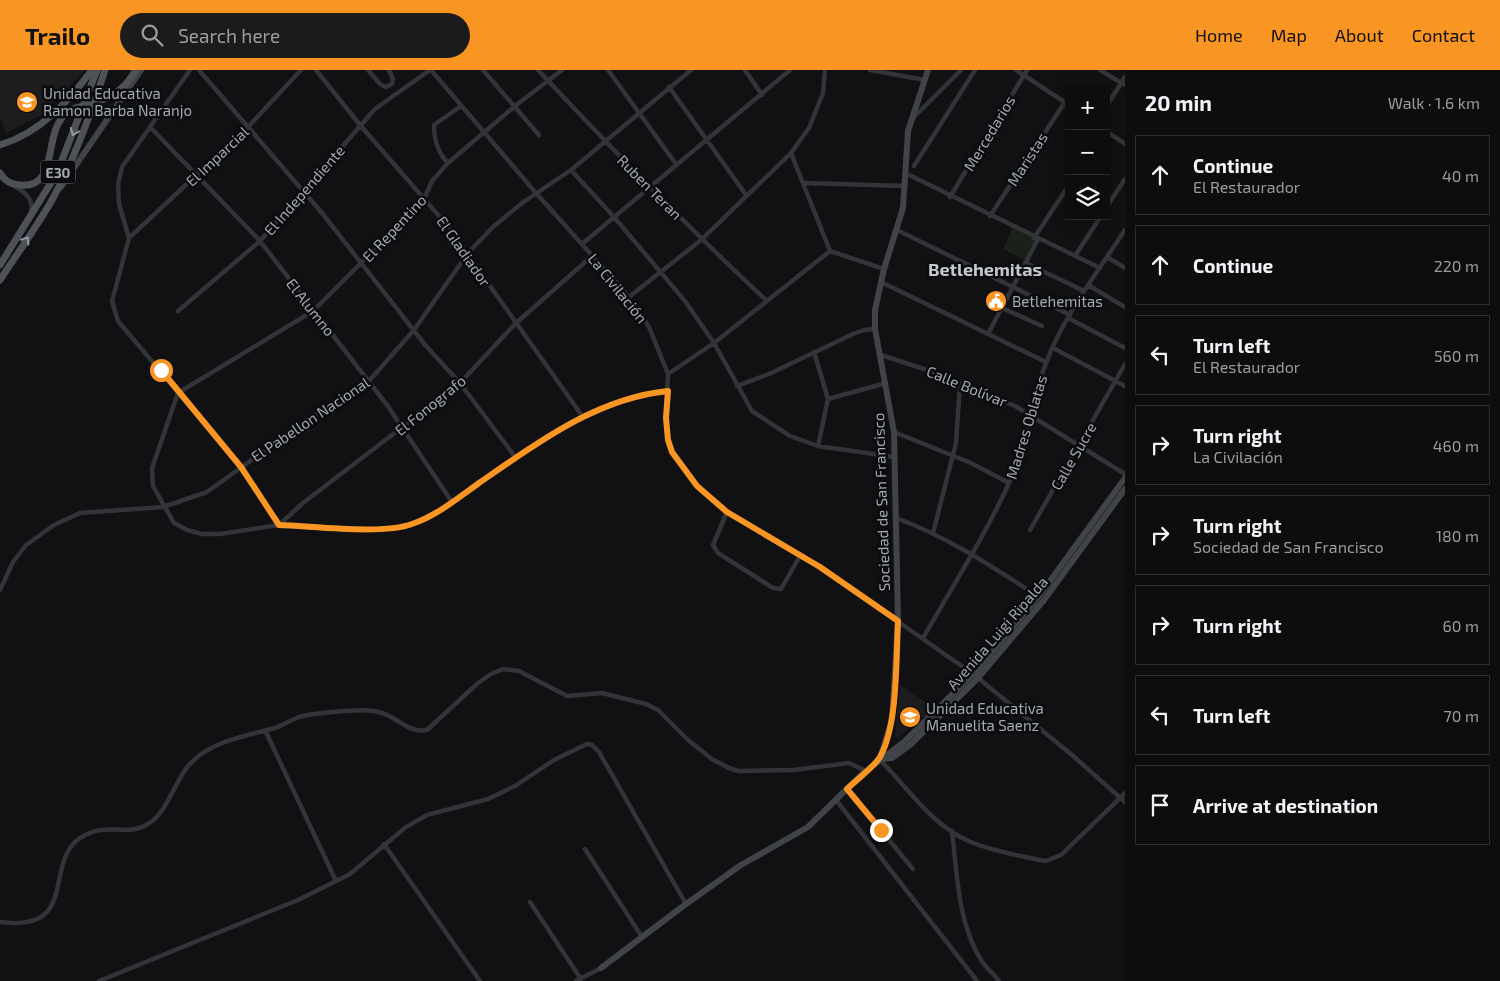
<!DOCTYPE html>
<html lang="en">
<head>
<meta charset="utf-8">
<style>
	body { margin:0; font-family:"Exo 2",sans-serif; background:#1b1b1c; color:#f1f3f6 }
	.controls { position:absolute; right:15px; top:15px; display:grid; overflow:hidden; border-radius:0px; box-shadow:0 2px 12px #0003 }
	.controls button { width:45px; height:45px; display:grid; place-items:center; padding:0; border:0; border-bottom:1px solid #2d2d2e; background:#0d0d0e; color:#f1f3f6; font:25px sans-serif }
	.stop { position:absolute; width:15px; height:15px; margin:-11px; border:4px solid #f99523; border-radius:50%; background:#fff }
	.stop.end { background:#f99523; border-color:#fff; box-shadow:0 1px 5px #0008 }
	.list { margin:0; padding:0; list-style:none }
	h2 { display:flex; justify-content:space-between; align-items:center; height:65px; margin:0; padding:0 20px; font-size:21px }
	h2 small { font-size:16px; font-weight:400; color:#9a9c9e }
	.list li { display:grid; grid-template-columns:32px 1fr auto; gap:15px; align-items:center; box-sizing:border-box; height:80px; margin:0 10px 10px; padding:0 10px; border:1px solid #2d2d2e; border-radius:0px }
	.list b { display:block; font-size:19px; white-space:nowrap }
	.list p { margin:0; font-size:16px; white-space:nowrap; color:#9a9c9e }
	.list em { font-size:16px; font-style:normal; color:#9a9c9e }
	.icon { flex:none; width:28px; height:28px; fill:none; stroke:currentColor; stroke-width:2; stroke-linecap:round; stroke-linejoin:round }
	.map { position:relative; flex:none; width:1125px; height:911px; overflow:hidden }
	header { display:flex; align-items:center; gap:30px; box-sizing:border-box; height:70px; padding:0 25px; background:#f99523; color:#111 }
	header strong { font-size:24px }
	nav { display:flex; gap:28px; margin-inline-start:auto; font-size:18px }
	.search { width:350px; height:45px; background:#1b1b1c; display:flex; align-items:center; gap:12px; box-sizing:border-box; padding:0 18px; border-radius:28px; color:#9a9c9e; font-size:19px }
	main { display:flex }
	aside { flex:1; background:#0d0d0e }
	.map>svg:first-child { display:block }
	.built { fill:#1d1d20 }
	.green { fill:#192119 }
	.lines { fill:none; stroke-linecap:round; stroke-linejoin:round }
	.street { stroke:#323438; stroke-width:4.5 }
	.secondary { stroke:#404348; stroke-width:6 }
	.primary { stroke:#4e5157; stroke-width:7 }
	.primary-bridge { stroke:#4e5157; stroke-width:7 }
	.oneway { stroke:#9198a1 }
	.route { stroke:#f99523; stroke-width:6 }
	.labels { text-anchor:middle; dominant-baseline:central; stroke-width:5; stroke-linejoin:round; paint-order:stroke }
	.shield { fill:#0c0c0e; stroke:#757b82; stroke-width:1 }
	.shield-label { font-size:14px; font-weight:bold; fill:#a2aab4 }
	.poi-label { font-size:15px; fill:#a2aab4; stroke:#0c0c0e; text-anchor:start }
	.street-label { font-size:15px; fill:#a2aab4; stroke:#0c0c0e }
	.quarter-label { font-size:18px; font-weight:bold; fill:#c3c8d0; stroke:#0c0c0e }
</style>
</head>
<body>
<header>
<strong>Trailo</strong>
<div class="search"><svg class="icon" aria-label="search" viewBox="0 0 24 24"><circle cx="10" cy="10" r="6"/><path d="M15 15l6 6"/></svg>Search here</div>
<nav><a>Home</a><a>Map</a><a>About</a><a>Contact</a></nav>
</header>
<main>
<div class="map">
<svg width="1125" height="911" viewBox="0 0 1125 911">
	<rect width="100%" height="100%" fill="#111113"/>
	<!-- built -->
	<path class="built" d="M0,0h85l-42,44 -37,19 -6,-16z
		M900,615l34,23 -36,30 -3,-1z"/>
	<!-- green -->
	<path class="green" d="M1013,157l25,12 -11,22 -24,-12z"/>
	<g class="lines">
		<!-- street -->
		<path class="street" d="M190,0l-68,97 -4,17 1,20 10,34 -17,63 6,20 123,146 38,58c34,2 103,10 133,-1 24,-8 46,-26 67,-41 58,-40 118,-84 189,-92
			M199,0l123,143 104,133 34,37 56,75
			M316,0l44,55 86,99 137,193
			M368,0l12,14 6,3 6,-3 1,-5 -4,-9
			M431,0l105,123 88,98 25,36 19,47 -2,44 2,22 4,12 25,34 30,26 93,55 153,107
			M483,0l56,65
			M538,0c74,79 148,156 228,230
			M608,0l68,94
			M745,0l17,25
			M870,0l55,10
			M1016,0l53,35
			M1100,0l25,15
			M669,17l77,108
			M1106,37l19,-30
			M914,47l47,-47
			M151,58l109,113 127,164 65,97
			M1106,61l19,13
			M791,83l39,98 54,18
			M448,93c-10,-10 -14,-24 -14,-38l27,-19
			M914,96l61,-96
			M571,100l43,47 71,84 29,42 38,68 38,25 28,10 76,11
			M907,104l193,94
			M805,113l100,3
			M14,116c10,6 20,12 17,26
			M950,127l77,-127
			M1106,138l19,-29
			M990,146l75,-114
			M897,160l173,85
			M129,168l119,-111 53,-57
			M1034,168l35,-53
			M582,174l208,-174
			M1075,186l26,-40
			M1107,187l18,11
			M1026,193l58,28
			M881,212l165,80
			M1088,215l37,22
			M629,227l72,-57 90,-87 18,-25 14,-35 2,-23
			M1002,238l40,18
			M178,241l82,-70 115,-132 55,-39
			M1068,248l57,30
			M988,264l50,-95
			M1053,278l72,38
			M814,282l14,47 -10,47
			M881,285l52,17 82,34 110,68
			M668,304l46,-31 116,-92
			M737,316l32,-12 84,-40 11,-4 11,-1
			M178,323l-26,75 1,18 21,37 13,7 15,4h18l59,-9 24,-22 157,-120 55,-59 77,-68
			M178,323l135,-82 97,-97 15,-17 7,-16 16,-18 67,-57 47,-36
			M828,329l58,-16
			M894,362l77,31 38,20
			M727,442l-14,33 5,8 55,35 8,1 19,-33
			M896,448c52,19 97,49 143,79
			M1030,460l95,-166
			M933,463l23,-90 4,-59
			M0,520l13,-28 13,-17 28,-20 26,-12 83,-6 44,-15 100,-72 62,-39 45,-51 54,-77 25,-26 29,-24 49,-33 120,-100
			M923,568c29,-51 62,-102 86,-155 18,-38 21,-81 37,-120 18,-48 51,-90 79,-133
			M978,608l94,77 53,47
			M265,660l71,151
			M880,690c28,28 53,67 91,82 21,9 46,13 68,18l7,1 15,-6 64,-62
			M847,719l66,80
			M836,730l141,181
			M952,761c5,43 6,92 29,129 5,8 13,14 18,21
			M384,774l96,137
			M585,779l57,88
			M530,832l51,77
			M0,852c80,11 43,-59 80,-84 28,-18 45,0 68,-14 20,-12 26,-42 41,-59 21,-24 57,-29 86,-37 8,-3 16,-8 24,-11 10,-3 23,-4 34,-5 15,-1 34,-4 49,1 16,5 26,20 45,17l51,-47 13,-9 12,-5 16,2 48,25 35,-3 44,11 12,6 30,30 24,19 17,9 9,3 56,-1 55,-7 17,8
			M99,911l199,-81 52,-26 56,-47 21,-12 61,-16 27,-13 39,-26 33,-16 5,1 7,7 87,152
			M576,911l25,-13"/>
		<!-- secondary -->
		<path class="secondary" d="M61,117l80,-117
			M880,688l12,-38 6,-99 -4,-189 -19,-103v-19l9,-41 19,-61 5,-77 20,-61
			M881,689l11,-1 18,-13 68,-67 66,-78 81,-111
			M601,898l85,-64 55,-39 67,-38 53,-52 44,-34 70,-69 64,-76 86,-118"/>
		<!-- primary -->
		<path class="primary" d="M130,9l6,-9
			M0,75c40,-12 68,-43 92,-75
			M0,103c5,8 10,11 19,12 31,4 29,-29 35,-50 2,-9 7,-17 13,-24
			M0,195l57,-92 40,-103
			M0,210c17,-26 36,-52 52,-80 22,-40 39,-86 53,-130"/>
		<!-- primary-bridge -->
		<path class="primary-bridge" d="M72,39c22,-6 43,-10 58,-30"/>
	</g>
	<!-- one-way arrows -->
	<defs><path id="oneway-chevron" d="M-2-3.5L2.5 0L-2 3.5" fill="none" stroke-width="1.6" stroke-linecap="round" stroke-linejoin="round" transform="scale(1.25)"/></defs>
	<g class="oneway">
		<use href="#oneway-chevron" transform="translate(74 62) rotate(112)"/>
		<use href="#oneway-chevron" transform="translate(26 170) rotate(-57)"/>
	</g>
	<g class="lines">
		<!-- route -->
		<path class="route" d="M161,300l80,97 38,58c34,1 103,10 133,-1 24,-8 46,-26 67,-41 58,-40 118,-85 189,-92l-2,27 2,22 4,12 25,34 30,26 93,55 78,54c-2,38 0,104 -18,136 -5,9 -25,24 -33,32l34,41"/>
	</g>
	<!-- icons -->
	<defs>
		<g id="school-disc" transform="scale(1.125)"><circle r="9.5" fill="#f99523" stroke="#0c0c0e"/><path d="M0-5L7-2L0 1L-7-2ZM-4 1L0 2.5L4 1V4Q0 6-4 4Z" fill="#fff"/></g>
		<g id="civic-disc" transform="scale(1.125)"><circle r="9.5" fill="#f99523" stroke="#0c0c0e"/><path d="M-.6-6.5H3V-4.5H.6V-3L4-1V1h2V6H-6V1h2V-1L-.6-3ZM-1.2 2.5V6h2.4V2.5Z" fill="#fff"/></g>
	</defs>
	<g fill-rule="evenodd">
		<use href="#school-disc" x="27" y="32"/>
		<use href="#civic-disc" x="996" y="231"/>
		<use href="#school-disc" x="910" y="647"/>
	</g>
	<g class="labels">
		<!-- shield labels -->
		<rect class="shield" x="40.5" y="90.5" width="35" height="23" rx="4"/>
		<g class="shield-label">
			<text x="58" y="102">E30</text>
		</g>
		<!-- poi labels -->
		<g class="poi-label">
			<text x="43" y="23">Unidad Educativa<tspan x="43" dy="17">Ramon Barba Naranjo</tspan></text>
			<text x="1012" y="231">Betlehemitas</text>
			<text x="926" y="638">Unidad Educativa<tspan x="926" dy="17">Manuelita Saenz</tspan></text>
		</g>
		<!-- street labels -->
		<g class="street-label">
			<text transform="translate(989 63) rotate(-59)">Mercedarios</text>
			<text transform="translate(217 86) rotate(-43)">El Imparcial</text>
			<text transform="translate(1027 89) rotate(-57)">Maristas</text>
			<text transform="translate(650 117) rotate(45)">Ruben Teran</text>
			<text transform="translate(304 120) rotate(-49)">El Independiente</text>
			<text transform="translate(394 158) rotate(-47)">El Repentino</text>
			<text transform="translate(464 181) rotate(55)">El Gladiador</text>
			<text transform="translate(618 218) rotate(51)">La Civilación</text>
			<text transform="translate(311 237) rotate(52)">El Alumno</text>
			<text transform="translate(967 316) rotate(22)">Calle Bolívar</text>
			<text transform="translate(430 335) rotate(-39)">El Fonografo</text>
			<text transform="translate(310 349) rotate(-34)">El Pabellon Nacional</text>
			<text transform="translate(1026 357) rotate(-73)">Madres Oblatas</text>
			<text transform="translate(1073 386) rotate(-60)">Calle Sucre</text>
			<text transform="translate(881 432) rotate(-92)">Sociedad de San Francisco</text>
			<text transform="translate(997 563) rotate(-49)">Avenida Luigi Ripalda</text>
		</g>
		<!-- quarter labels -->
		<g class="quarter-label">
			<text x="985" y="199">Betlehemitas</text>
		</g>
	</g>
</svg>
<div class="controls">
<button>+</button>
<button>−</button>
<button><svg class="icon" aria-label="layers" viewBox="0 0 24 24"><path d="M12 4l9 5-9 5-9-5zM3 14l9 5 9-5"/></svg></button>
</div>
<div class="stop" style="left:161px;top:300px"></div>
<div class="stop end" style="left:881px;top:760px"></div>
</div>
<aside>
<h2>20 min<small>Walk · 1.6 km</small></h2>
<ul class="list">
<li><svg class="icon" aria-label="ahead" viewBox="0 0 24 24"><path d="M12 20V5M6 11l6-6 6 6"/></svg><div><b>Continue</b><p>El Restaurador</p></div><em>40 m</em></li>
<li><svg class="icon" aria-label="ahead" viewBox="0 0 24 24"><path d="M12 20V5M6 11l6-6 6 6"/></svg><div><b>Continue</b></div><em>220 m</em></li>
<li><svg class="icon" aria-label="left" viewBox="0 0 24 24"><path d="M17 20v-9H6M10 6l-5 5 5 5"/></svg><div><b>Turn left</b><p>El Restaurador</p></div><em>560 m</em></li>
<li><svg class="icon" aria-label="right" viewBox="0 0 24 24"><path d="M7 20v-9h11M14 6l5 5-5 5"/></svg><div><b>Turn right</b><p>La Civilación</p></div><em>460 m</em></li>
<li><svg class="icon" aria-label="right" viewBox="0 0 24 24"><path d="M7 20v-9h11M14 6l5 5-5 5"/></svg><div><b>Turn right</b><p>Sociedad de San Francisco</p></div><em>180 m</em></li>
<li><svg class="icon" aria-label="right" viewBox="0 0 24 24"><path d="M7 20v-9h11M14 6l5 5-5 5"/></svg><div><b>Turn right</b></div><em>60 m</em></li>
<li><svg class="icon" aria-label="left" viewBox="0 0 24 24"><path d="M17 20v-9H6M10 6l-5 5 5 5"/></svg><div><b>Turn left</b></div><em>70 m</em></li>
<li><svg class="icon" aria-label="arrive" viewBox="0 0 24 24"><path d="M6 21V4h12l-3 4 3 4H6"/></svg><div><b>Arrive at destination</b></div></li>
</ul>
</aside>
</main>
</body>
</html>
